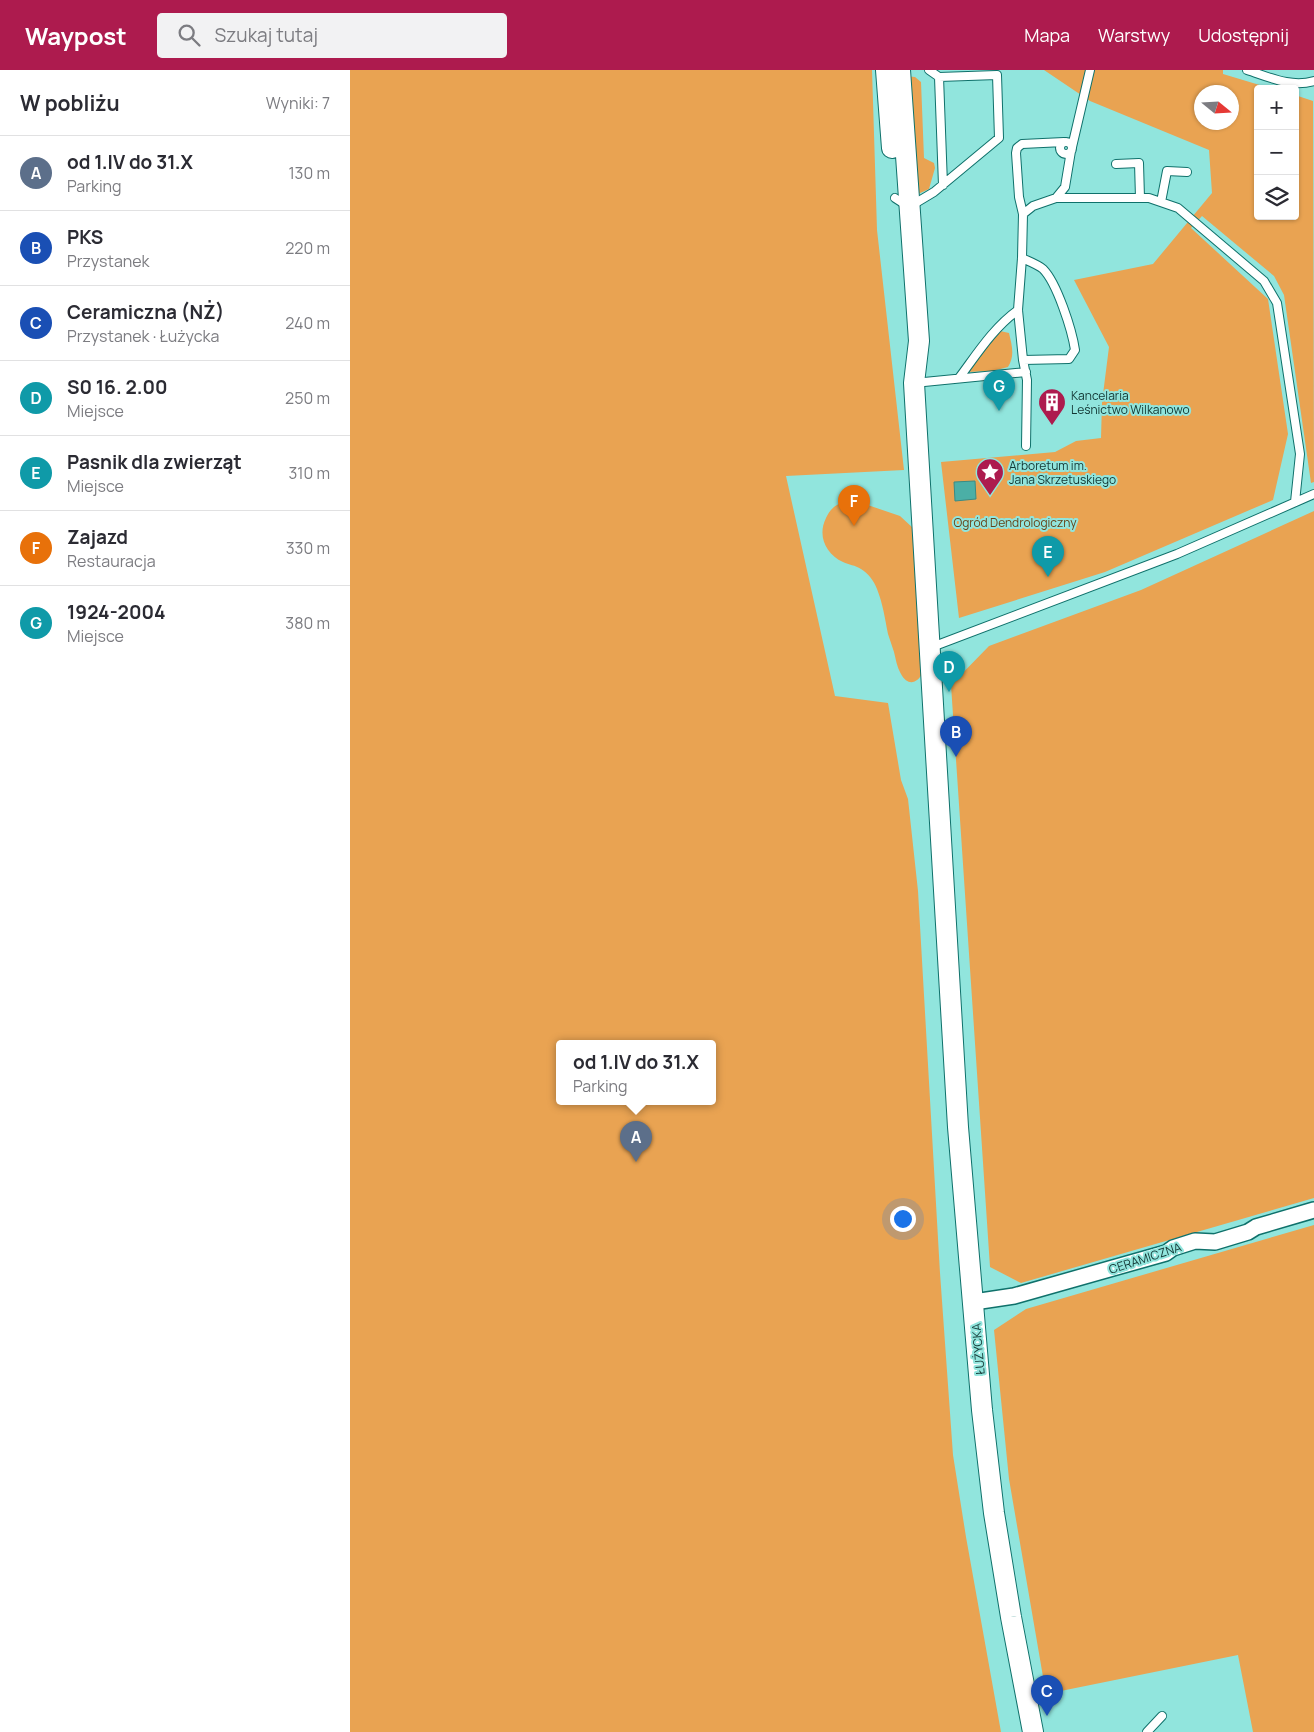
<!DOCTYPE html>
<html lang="pl">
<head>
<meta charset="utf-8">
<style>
	body { margin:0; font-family:Manrope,sans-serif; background:#f2f2f3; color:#2b2b33 }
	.controls { position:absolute; right:15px; top:15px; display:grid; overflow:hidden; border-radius:5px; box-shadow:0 1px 4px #0004 }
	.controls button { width:45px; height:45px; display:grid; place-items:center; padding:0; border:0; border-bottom:1px solid #e1e1e2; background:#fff; color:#2b2b33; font:25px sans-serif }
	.compass { position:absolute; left:844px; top:15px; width:45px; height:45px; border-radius:50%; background:#fff; box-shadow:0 1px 4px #0004; rotate:108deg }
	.you { position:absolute; left:552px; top:1148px; width:18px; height:18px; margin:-12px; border:4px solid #fff; border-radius:50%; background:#1a73e8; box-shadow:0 0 0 8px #1a73e833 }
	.badge { display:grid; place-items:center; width:32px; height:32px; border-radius:50%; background:#ad1b4e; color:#fff; font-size:16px; font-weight:700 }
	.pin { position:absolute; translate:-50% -41px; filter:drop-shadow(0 1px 2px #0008) }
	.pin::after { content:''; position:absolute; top:26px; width:18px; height:15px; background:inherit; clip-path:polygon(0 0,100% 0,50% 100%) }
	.popup { position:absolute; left:206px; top:970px; width:160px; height:65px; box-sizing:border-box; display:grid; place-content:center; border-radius:5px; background:#fff; filter:drop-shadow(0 1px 4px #0005); font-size:16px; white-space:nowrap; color:#7c7c81 }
	.popup b { font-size:19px; color:#2b2b33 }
	.popup::after { content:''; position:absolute; left:50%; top:100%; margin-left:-10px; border:10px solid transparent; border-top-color:#fff }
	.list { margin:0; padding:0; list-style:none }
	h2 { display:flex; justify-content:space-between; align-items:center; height:65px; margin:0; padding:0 20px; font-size:21px }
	h2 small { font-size:16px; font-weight:400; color:#7c7c81 }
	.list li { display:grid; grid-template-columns:32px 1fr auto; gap:15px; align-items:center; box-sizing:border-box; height:75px; padding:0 20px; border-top:1px solid #e1e1e2 }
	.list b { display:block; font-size:19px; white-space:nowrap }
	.list p { margin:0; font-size:16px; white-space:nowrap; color:#7c7c81 }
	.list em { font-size:16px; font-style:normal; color:#7c7c81 }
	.icon { flex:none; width:28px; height:28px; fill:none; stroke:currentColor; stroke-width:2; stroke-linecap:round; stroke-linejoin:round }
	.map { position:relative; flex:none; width:964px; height:1662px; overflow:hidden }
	header { display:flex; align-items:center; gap:30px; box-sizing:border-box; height:70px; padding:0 25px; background:#ad1b4e; color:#fff }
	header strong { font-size:24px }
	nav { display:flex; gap:28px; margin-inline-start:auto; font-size:18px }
	.search { width:350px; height:45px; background:#f2f2f3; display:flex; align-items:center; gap:12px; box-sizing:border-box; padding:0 18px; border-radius:5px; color:#7c7c81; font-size:19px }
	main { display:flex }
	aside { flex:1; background:#fff }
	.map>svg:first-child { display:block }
	.green { fill:#e9a352; fill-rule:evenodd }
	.water { fill:#4bafa6; stroke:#3a8b84 }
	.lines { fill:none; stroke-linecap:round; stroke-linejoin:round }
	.service-casing { stroke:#0f716b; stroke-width:10 }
	.minor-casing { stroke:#0f716b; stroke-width:18 }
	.secondary-casing { stroke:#0f716b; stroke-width:22 }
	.service { stroke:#fff; stroke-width:8 }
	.minor { stroke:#fff; stroke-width:15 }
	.secondary { stroke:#fff; stroke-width:20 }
	.labels { text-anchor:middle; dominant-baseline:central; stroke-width:4; stroke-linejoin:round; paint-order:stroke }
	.poi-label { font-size:12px; fill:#123633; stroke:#91e5dd; text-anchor:start }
	.park-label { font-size:12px; fill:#664319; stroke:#91e5dd }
	.street-label { font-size:12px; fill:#123633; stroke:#91e5dd }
</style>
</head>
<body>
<header>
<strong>Waypost</strong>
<div class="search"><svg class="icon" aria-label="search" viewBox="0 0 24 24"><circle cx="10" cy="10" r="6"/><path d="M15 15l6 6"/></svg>Szukaj tutaj</div>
<nav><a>Mapa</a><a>Warstwy</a><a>Udostępnij</a></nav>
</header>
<main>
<aside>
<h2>W pobliżu<small>Wyniki: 7</small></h2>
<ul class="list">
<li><span class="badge" style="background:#5c6f8a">A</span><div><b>od 1.IV do 31.X</b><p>Parking</p></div><em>130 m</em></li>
<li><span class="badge" style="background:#1a4fb4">B</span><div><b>PKS</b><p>Przystanek</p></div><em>220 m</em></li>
<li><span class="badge" style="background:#1a4fb4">C</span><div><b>Ceramiczna (NŻ)</b><p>Przystanek · Łużycka</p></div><em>240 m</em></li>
<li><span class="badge" style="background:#0f9aa8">D</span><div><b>S0 16. 2.00</b><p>Miejsce</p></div><em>250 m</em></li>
<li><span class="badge" style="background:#0f9aa8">E</span><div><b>Pasnik dla zwierząt</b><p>Miejsce</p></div><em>310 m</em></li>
<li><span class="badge" style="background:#e8710a">F</span><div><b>Zajazd</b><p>Restauracja</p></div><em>330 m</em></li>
<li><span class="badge" style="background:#0f9aa8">G</span><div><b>1924-2004</b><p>Miejsce</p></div><em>380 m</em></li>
</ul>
</aside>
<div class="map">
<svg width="964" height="1662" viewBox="0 0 964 1662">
	<rect width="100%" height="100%" fill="#91e5dd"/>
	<!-- green -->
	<path class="green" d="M0,0h522l5,160 27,240 -118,6 49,220 53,7 13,77 7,19 10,92 22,382 13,182 13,82 35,195h-651zM210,973h152v58h-152z
		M694,0h179v4l50,15h-15v127h37v-121l18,6 1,381 -3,1 -27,-188 -10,-19 -72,-60 -11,12 77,71 20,135 -15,66 -168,72 -146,46 -18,-156 114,-10 21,-11 25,-3 1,-36 7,-55 -35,-67 79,-16 59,-71 -3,-43 -119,-49zM852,22h30v30h-30z
		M555,6l10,1 6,5 3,76 10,5 1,5 -6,21 -11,5z
		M650,261l9,2c3,13 6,23 -1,34l-16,4 -25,1z
		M499,431h7l44,15 13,12 10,144c-5,11 -15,15 -22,2 -4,-7 -5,-14 -7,-22 -2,-6 -4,-12 -6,-18 -3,-15 -5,-30 -11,-45 -3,-8 -9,-16 -16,-20 -6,-4 -12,-4 -18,-7 -17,-8 -26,-26 -17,-44 5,-11 12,-15 23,-17z
		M964,441v687l-293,85 -31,-16 -39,-582 38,-39 152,-56z
		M964,1155v507h-61l-15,-77 -192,39 -37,-215 -15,-149 32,-21z"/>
	<!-- water -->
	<path class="water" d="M625,411l1,18 -21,2 -1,-19z"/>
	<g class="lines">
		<!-- service casing -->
		<g class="service-casing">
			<path id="service" d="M897,0c22,7 44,18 67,11
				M589,7l4,108
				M710 78a6 6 0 1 1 12 0a6 6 0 1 1-12 0Z
				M722,77l18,-77
				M766,94l23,-1 1,35
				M545,128l14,9 25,-15 65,-54 -2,-63 -58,2 -10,-7
				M706,128h93l29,10 86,73 13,22 23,151 -5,48
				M811,132l6,-31 20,1
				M673,144l10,-8 23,-8 9,-11 6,-36
				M672,188c6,3 15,6 21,11 14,14 29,61 32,81l-6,9 -46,1
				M609,308c18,-24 34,-50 59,-68
				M564,313l112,-11
				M676,376l1,-66 -4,-20 -5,-50 4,-52 1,-44 -4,-17 -3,-44 1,-5 5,-4 42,-2
				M582,577l245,-93 137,-60
				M797,1662l15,-16"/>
		</g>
		<!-- minor casing -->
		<g class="minor-casing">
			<path id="minor" d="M624,1232l40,-6 152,-43 7,-5 22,-7 20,1 33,-10 8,-5 58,-17"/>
		</g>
		<!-- secondary casing -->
		<g class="secondary-casing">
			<path id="secondary" d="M536,0l6,78
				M550,0l19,271 -5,42 44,744 24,283 12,103 17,104 22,115"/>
		</g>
		<!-- service -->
		<use href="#service" class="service"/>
		<!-- minor -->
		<use href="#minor" class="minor"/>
		<!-- secondary -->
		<use href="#secondary" class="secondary"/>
	</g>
	<!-- icons -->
	<defs>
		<g id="building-pin" transform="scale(1.4375)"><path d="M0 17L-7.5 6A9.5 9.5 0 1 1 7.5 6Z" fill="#ad1b4e" stroke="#91e5dd"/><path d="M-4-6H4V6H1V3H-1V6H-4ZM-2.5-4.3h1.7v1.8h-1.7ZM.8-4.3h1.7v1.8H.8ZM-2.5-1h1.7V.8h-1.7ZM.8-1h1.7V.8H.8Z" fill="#fff"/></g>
		<g id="sight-pin" transform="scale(1.4375)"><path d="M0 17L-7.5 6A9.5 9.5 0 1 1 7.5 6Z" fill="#ad1b4e" stroke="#91e5dd"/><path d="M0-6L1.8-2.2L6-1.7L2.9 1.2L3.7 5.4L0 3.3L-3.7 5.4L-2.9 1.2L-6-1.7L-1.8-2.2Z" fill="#fff"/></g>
	</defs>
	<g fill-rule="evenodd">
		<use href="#building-pin" x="702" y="332"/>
		<use href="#sight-pin" x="640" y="402"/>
	</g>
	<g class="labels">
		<!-- poi labels -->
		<g class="poi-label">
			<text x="721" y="325">Kancelaria<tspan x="721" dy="14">Leśnictwo Wilkanowo</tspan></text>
			<text x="659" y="395">Arboretum im.<tspan x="659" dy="14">Jana Skrzetuskiego</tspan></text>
		</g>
		<!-- park labels -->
		<g class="park-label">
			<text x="665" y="452">Ogród Dendrologiczny</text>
		</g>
		<!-- street labels -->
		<g class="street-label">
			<text transform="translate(795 1188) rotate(-18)">CERAMICZNA</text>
			<text transform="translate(628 1279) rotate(-95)">ŁUŻYCKA</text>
		</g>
	</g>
</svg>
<div class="controls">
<button>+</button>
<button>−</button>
<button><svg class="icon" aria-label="layers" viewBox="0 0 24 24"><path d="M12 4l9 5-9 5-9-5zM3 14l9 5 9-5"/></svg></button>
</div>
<svg class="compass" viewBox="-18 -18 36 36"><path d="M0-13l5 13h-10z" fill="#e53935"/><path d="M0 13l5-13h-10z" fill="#7c7c81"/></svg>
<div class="you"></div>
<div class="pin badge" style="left:286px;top:1092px;background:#5c6f8a">A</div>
<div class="popup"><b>od 1.IV do 31.X</b>Parking</div>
<div class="pin badge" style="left:606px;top:687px;background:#1a4fb4">B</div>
<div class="pin badge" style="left:697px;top:1646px;background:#1a4fb4">C</div>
<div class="pin badge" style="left:599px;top:622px;background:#0f9aa8">D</div>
<div class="pin badge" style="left:698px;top:507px;background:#0f9aa8">E</div>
<div class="pin badge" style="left:504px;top:456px;background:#e8710a">F</div>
<div class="pin badge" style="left:649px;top:341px;background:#0f9aa8">G</div>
</div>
</main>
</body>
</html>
